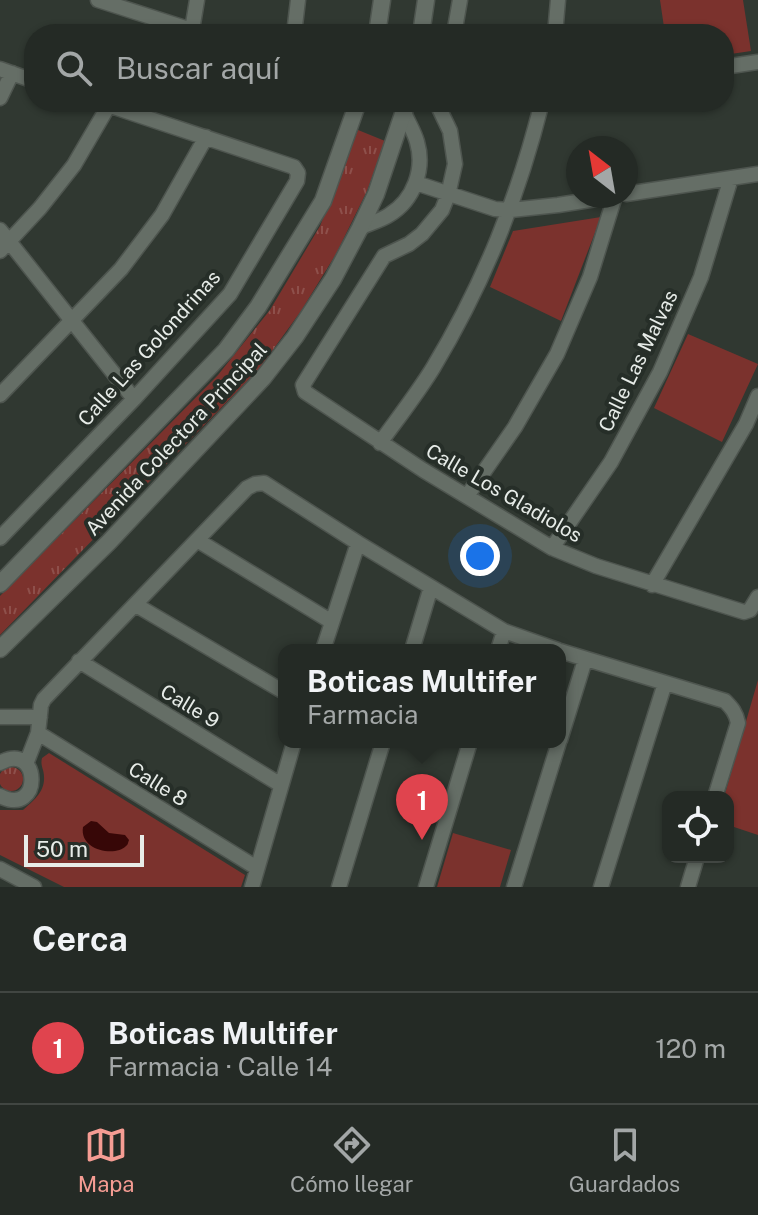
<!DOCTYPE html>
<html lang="es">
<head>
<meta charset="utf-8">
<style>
	body { margin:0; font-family:"Public Sans",sans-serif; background:#303632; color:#f1f3f6 }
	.controls { position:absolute; right:24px; bottom:24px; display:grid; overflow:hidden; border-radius:16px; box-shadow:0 2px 6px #0004 }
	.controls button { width:72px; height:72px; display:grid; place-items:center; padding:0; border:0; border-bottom:2px solid #414642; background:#242a25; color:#f1f3f6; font:40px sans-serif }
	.compass { position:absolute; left:566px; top:136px; width:72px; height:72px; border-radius:50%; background:#242a25; box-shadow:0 2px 6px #0004; rotate:329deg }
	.scale { position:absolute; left:24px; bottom:20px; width:120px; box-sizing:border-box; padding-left:8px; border:4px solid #e7ece8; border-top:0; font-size:22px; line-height:28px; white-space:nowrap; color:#e7ece8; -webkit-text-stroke:6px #262e28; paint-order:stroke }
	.you { position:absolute; left:480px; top:556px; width:28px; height:28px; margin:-20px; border:6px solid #fff; border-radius:50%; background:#1a73e8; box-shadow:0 0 0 12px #1a73e833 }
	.badge { display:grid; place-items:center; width:52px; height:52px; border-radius:50%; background:#f59c93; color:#fff; font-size:26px; font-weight:700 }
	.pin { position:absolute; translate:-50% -66px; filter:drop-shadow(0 2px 4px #0008) }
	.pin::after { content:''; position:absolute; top:42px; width:28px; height:24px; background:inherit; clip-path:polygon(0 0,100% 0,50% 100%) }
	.popup { position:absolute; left:278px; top:644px; width:288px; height:104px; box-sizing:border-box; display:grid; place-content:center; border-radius:16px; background:#242a25; filter:drop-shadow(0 2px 6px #0005); font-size:26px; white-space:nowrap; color:#a3a7a7 }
	.popup b { font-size:30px; color:#f1f3f6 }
	.popup::after { content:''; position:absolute; left:50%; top:100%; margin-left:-16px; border:16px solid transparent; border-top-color:#242a25 }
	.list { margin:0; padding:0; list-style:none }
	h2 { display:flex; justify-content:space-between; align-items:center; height:104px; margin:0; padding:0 32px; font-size:34px }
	h2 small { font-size:26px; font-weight:400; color:#a3a7a7 }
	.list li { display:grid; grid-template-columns:52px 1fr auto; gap:24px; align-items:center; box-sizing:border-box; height:112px; padding:0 32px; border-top:2px solid #414642 }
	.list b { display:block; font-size:30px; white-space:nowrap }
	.list p { margin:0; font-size:26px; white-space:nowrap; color:#a3a7a7 }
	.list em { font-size:26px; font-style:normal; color:#a3a7a7 }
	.icon { flex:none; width:44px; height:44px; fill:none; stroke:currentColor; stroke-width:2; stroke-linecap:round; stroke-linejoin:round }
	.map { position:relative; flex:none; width:758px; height:887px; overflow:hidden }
	.search { position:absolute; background:#242a25; box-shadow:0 2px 6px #0004; left:24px; right:24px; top:24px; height:88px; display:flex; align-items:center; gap:20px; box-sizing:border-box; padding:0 28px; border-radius:32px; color:#a3a7a7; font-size:30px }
	.sheet { height:216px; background:#242a25 }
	nav { display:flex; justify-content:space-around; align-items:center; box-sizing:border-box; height:112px; border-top:2px solid #414642; background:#242a25; font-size:22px; color:#a3a7a7 }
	nav a { display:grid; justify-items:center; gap:4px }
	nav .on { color:#f59c93 }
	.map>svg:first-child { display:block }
	.grass { fill:url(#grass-tufts) }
	.green { fill:#7b322d }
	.water { fill:#370707 }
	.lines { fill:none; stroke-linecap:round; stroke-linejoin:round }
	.minor-casing { stroke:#4e554f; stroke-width:17 }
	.tertiary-casing { stroke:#4e554f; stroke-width:19 }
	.minor { stroke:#656e66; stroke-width:14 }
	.tertiary { stroke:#656e66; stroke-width:16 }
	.labels { text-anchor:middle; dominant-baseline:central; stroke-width:8; stroke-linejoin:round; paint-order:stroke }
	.street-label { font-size:20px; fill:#e7ece8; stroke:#262e28 }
</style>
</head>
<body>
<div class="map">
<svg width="758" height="887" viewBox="0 0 758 887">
	<defs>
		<pattern id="grass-tufts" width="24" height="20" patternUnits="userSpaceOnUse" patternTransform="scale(2)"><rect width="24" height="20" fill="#7b322d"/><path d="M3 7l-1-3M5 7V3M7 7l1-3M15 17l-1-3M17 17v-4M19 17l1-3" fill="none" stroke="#8e504b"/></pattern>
	</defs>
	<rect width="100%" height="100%" fill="#303831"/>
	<!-- grass -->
	<path class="grass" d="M358,130l27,11 -18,50 -31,63 -35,57 -42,58 -259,266v-39l218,-221 52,-65 50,-84z
		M-1 779a12 12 0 1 1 24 0a12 12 0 1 1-24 0Z"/>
	<!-- green -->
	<path class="green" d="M660,0h83l8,51 -27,4v-21h-59z
		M601,217l-40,104 -71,-34 23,-56z
		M688,334l70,30 -36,78 -68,-34z
		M758,680v155l-30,-10v-28h-4z
		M49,753l196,122 -4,12h-177l-64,-32v-45h23c10,-9 22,-18 21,-33 0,-8 -4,-11 -2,-19z
		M453,833l58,17 -11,37h-63z"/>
	<!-- water -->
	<path class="water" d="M91,821l6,1 12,11 16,2 4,5c-1,2 -1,5 -3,6 -10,11 -47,5 -43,-19z"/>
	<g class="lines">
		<!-- minor casing -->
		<g class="minor-casing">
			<path id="minor" d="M98,0l106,34
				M192,30l5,-30
				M294,34l4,-34
				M454,34l6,-34
				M555,34l3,-34
				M724,67l34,-5
				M0,69l34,12
				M0,98l12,-25
				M440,102l-1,6 11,23 5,33 -7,31 -6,15 -20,24 -13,10 -25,12 -81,129 2,7 118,78 129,78 44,18 148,46 6,-2 8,-13
				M416,183l79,26 16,1 47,-5 57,-9 -25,81 -33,77 -42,73 -48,69
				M626,194l132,-20
				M360,228c9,-5 20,-7 29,-13 25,-15 36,-46 28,-73 -3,-11 -9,-19 -13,-30
				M0,230l134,169
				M0,251l40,-43 34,-43 35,-60
				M0,395l121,-126 41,-54 44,-78
				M380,443c18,-25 37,-49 53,-75 51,-85 85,-170 109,-266
				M0,538l134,-139 96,-105 67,-113 1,-8 -4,-6 -195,-65
				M197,540l135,82
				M552,548l59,-86 49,-90 41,-95 30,-99
				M652,585l94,-161 12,-28
				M136,605l148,87
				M323,650l35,-107
				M412,650l19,-63
				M498,650l6,-19
				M560,651l165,50c7,7 11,12 13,22l-23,74
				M79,661l202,124
				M0,717h40
				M38,733l219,135
				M560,740l25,-80
				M0,763c41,-23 43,55 0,33
				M26,764l12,-31 3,-28 3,-6 203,-211 8,-4 9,-1 94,60 146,88 54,19
				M0,869l34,18
				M252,887l42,-145
				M339,887l44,-145
				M426,887l44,-145
				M514,887l45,-145
				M601,887l64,-204
				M688,887l9,-30"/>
		</g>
		<!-- tertiary casing -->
		<g class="tertiary-casing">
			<path id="tertiary" d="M377,34l5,-34
				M421,34l5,-34
				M0,584l226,-234 32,-43 65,-106 35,-99
				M0,649l109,-107 154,-164 32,-41 38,-58 27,-51 16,-34 31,-92"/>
		</g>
		<!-- minor -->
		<use href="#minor" class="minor"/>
		<!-- tertiary -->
		<use href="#tertiary" class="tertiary"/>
	</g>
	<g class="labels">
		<!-- street labels -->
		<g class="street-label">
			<text transform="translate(149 348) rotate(-48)">Calle Las Golondrinas</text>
			<text transform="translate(638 361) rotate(-64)">Calle Las Malvas</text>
			<text transform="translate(176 439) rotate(-47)">Avenida Colectora Principal</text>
			<text transform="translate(504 493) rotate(30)">Calle Los Gladiolos</text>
			<text transform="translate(190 706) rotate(31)">Calle 9</text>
			<text transform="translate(158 784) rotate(32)">Calle 8</text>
		</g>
	</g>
</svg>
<div class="controls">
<button><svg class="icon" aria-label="locate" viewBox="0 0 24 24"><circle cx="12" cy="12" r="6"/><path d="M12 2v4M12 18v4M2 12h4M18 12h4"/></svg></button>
</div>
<svg class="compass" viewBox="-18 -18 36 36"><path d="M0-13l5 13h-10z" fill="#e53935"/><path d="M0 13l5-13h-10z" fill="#a3a7a7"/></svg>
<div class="scale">50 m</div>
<div class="you"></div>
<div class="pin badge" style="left:422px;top:840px;background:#e0444e">1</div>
<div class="popup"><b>Boticas Multifer</b>Farmacia</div>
<div class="search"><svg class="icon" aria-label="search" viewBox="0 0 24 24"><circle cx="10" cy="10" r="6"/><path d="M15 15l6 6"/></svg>Buscar aquí</div>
</div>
<section class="sheet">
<h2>Cerca<small></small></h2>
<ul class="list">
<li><span class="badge" style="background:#e0444e">1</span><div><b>Boticas Multifer</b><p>Farmacia · Calle 14</p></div><em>120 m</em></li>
</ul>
</section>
<nav>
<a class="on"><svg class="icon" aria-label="map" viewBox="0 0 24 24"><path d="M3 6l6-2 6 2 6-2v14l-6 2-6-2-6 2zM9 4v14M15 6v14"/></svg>Mapa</a>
<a><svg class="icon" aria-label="directions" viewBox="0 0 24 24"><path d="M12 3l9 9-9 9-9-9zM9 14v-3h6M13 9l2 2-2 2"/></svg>Cómo llegar</a>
<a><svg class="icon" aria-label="saved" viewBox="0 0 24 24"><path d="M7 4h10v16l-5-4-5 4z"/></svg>Guardados</a>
</nav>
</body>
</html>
